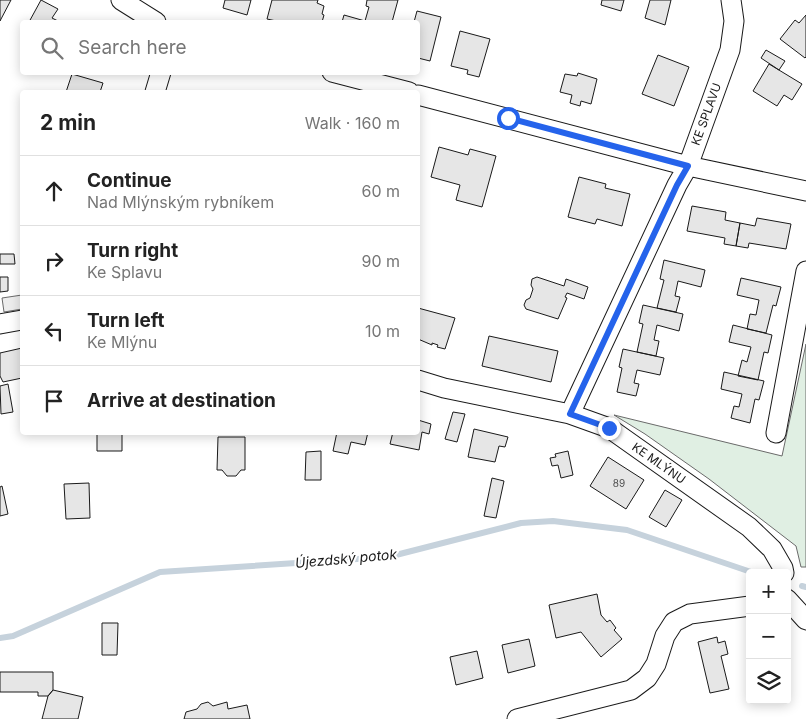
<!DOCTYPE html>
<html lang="en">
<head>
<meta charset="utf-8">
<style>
	body { margin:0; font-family:Inter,sans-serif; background:#f6f6f6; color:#222 }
	.controls { position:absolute; right:15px; bottom:15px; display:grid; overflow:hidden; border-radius:5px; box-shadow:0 2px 12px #0003 }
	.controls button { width:45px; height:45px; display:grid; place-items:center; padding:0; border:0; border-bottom:1px solid #e0e0e0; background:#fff; color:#222; font:25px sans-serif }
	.stop { position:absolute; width:15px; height:15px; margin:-11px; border:4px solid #2563eb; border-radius:50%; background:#fff }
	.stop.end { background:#2563eb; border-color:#fff; box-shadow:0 1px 5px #0008 }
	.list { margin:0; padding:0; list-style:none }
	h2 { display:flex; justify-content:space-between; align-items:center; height:65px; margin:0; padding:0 20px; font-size:21px }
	h2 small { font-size:16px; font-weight:400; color:#767676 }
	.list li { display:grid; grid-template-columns:32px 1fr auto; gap:15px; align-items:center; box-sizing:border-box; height:70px; padding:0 20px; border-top:1px solid #e0e0e0 }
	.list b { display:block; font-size:19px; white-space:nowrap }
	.list p { margin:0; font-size:16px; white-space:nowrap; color:#767676 }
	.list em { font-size:16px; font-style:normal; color:#767676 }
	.icon { flex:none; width:28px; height:28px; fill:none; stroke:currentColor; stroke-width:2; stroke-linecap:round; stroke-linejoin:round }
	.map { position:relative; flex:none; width:806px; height:719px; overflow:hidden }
	.search { position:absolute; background:#fff; box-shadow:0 2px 12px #0003; left:20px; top:20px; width:400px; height:55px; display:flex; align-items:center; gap:12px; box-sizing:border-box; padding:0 18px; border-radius:5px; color:#767676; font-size:19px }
	.panel { position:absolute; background:#fff; box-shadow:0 2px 12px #0003; left:20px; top:90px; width:400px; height:345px; border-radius:5px }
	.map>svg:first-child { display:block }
	.green { fill:#e0efe3; stroke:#6a6a6a }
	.parking { fill:#ededed; stroke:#6a6a6a }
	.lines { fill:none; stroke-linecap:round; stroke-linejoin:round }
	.stream { stroke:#c6d2dc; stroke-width:6 }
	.building { fill:#e6e6e6; stroke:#1a1a1a }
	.street-casing { stroke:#1a1a1a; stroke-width:21 }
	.street { stroke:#fff; stroke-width:19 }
	.route { stroke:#2563eb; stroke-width:6 }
	.labels { text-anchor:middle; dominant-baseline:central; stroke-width:4; stroke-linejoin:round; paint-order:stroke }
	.number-label { font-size:10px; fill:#4d4d4d }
	.street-label { font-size:12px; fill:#1a1a1a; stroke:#fff }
	.water-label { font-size:14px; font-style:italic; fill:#1a1a1a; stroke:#fff }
</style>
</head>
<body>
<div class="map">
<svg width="806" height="719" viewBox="0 0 806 719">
	<rect width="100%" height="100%" fill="#fff"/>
	<!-- green -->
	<path class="green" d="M806,344v223h-5l-5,-21 -87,-67 -64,-45 -31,-19 168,41z"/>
	<!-- parking -->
	<path class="parking" d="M22,295v14l-18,3 -2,-14z"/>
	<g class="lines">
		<!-- stream -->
		<path class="stream" d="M802,586l4,1
			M0,638l13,-2 147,-64 228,-15 133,-34 32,-2 74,9 127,43"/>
	</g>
	<!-- building -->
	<path class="building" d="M0,0h11l-11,21z
		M41,0l17,9 -6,9 8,4h-31z
		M225,0h26l-4,15 -24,-7z
		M272,0h46l-1,3 7,3 -2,8 2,1 -2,7h-41l-14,-3z
		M367,0h31l-6,22h-50l2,-7 21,6 4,-14 -3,-1z
		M602,0h22l-3,11 -20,-6z
		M650,0h21l-6,25 -20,-7z
		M417,11l24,6 -11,44 -12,-3v-36h-4z
		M806,15v42l-1,1 -25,-19 15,-19 4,3z
		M460,31l30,8 -11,38 -12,-3 1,-4 -17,-4z
		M766,50l19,11 -6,9 -18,-12z
		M658,55l31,12 -15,39 -32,-12z
		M769,64l33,20 -10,16 -8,-5 -7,11 -24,-15z
		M578,73l19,6 -6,25 -10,-3 -1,5 -10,-3 2,-8 -12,-3 5,-18 12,2z
		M72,74l31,9 -3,9h-34z
		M439,147l29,8 2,-6 26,7 -14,51 -26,-7 4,-15 -29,-8z
		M579,177l27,7 -1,4 25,6 -8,32 -25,-7 -2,5 -27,-7z
		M692,206l34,6 -1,8 15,3 -4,23 -12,-2 1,-6 -38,-7z
		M757,218l34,6 -5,25 -37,-6 -1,5 -12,-2 4,-23 15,3z
		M0,254h14l1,10h-15z
		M664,260l41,10 -4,17 -23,-6 -3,15 5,1 -4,15 -19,-4 7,-28 -4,-1z
		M0,277h8v14l-8,1z
		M537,277l27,9 2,-7 22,8 -4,12 -17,-6 -2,4 2,1 -9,21 -32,-10 -2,-4 2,-5 4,-2 3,-9 -2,-4 1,-6z
		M741,278l40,9 -5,19 -3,-1 -7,28 -19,-4 3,-15 6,1 3,-15 -22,-5z
		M643,305l40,9 -4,17 -22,-6 -3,15 5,1 -3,15 -19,-4 6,-28 -4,-1z
		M418,308l37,10 -10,31 -8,-2 1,-2 -6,-2v2l-14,-6z
		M733,325l39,10 -4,18 -4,-1 -6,28 -20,-4 4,-16 5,2 4,-15 -22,-5z
		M489,336l69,15 -7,31 -69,-16z
		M22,348v30l-19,4 -3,-6v-23z
		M623,349l41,9 -4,17 -23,-5 -3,13 5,1 -3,12 -19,-4 5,-24 -3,-1z
		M724,372l40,9 -5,19 -4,-1 -5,24 -19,-5 3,-12 5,1 3,-13 -21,-5z
		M8,384l5,28 -12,2 -1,-28z
		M453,412l12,2 -8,28 -12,-3z
		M418,420l13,4 -2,10 -7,-2 -3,18 -29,-6 3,-12h25z
		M474,429l34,8 -3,10 -6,-1 -4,16 -27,-5z
		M97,432h25v19h-25z
		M337,432h31l-3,13 -14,-3 -3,12 -15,-3z
		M218,437h27v33h-4l-5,6h-9l-5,-6h-5z
		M321,451v29h-16l1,-28z
		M568,451l5,24 -12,3 -3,-13 -6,1 -2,-8 6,-1 -1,-3z
		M608,457l36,23 -18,29 -36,-23z
		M492,478l12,3 -8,37 -12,-2z
		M89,483l1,35 -24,1 -2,-35z
		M2,486l6,28 -8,2v-29z
		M665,490l17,10 -16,27 -17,-10z
		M597,594l4,21 6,7 3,-2 6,8 -2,2 8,9 -21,18 -20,-25 -25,6 -7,-33z
		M102,623h16l-1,32h-15z
		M717,637l1,6 7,-2 3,13 -7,2 8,33 -19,4 -12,-51z
		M529,639l6,27 -27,7 -6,-28z
		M477,651l6,27 -27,7 -6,-28z
		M0,672h53v18l-5,6h-10v-4h-38z
		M53,690l30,7 -5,22h-36l6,-23z
		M208,702l5,4 14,-4 1,7 19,-4 3,14h-66l2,-7 11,-3 4,-5z"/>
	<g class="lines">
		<!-- street casing -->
		<g class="street-casing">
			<path id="street" d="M121,0l35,22
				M332,72l77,20
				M155,92l6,-20
				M418,95l270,71 118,25
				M0,324l22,-4
				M418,380l26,8 126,26 39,14 140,99 23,22 11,19 1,5
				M570,414l107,-229 11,-19 42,-116 4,-29 -3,-21
				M776,433l30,-162
				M787,599l19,21
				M517,719l114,-29 16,-12 9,-14 9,-28 9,-14 16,-8 60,-8"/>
		</g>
		<!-- street -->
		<use href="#street" class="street"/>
	</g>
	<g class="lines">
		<!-- route -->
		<path class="route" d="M508,118l180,48 -11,19 -107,229 39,14"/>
	</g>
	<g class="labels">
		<!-- number labels -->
		<g class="number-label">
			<text x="619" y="483">89</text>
		</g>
		<!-- street labels -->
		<g class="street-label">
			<text transform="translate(706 114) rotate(-70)">KE SPLAVU</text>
			<text transform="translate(659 463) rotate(35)">KE MLÝNU</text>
		</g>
		<!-- water labels -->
		<g class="water-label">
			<text transform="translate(346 558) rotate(-5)">Újezdský potok</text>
		</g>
	</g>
</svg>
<div class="controls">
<button>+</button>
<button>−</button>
<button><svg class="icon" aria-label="layers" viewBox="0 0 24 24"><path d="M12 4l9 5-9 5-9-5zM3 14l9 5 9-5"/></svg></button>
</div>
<div class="stop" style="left:508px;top:118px"></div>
<div class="stop end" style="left:609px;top:428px"></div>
<div class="search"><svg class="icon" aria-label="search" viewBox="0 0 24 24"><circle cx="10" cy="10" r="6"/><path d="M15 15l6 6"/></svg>Search here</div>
<section class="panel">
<h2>2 min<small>Walk · 160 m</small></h2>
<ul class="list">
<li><svg class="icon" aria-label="ahead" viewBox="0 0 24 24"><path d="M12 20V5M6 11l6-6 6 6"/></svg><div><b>Continue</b><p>Nad Mlýnským rybníkem</p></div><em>60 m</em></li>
<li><svg class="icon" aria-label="right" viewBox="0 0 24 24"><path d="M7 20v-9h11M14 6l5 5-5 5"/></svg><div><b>Turn right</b><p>Ke Splavu</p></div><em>90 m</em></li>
<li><svg class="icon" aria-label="left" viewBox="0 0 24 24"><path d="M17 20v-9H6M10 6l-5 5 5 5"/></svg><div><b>Turn left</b><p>Ke Mlýnu</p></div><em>10 m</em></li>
<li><svg class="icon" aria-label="arrive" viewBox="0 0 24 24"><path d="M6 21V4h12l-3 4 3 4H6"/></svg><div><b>Arrive at destination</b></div></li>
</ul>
</section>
</div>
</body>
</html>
